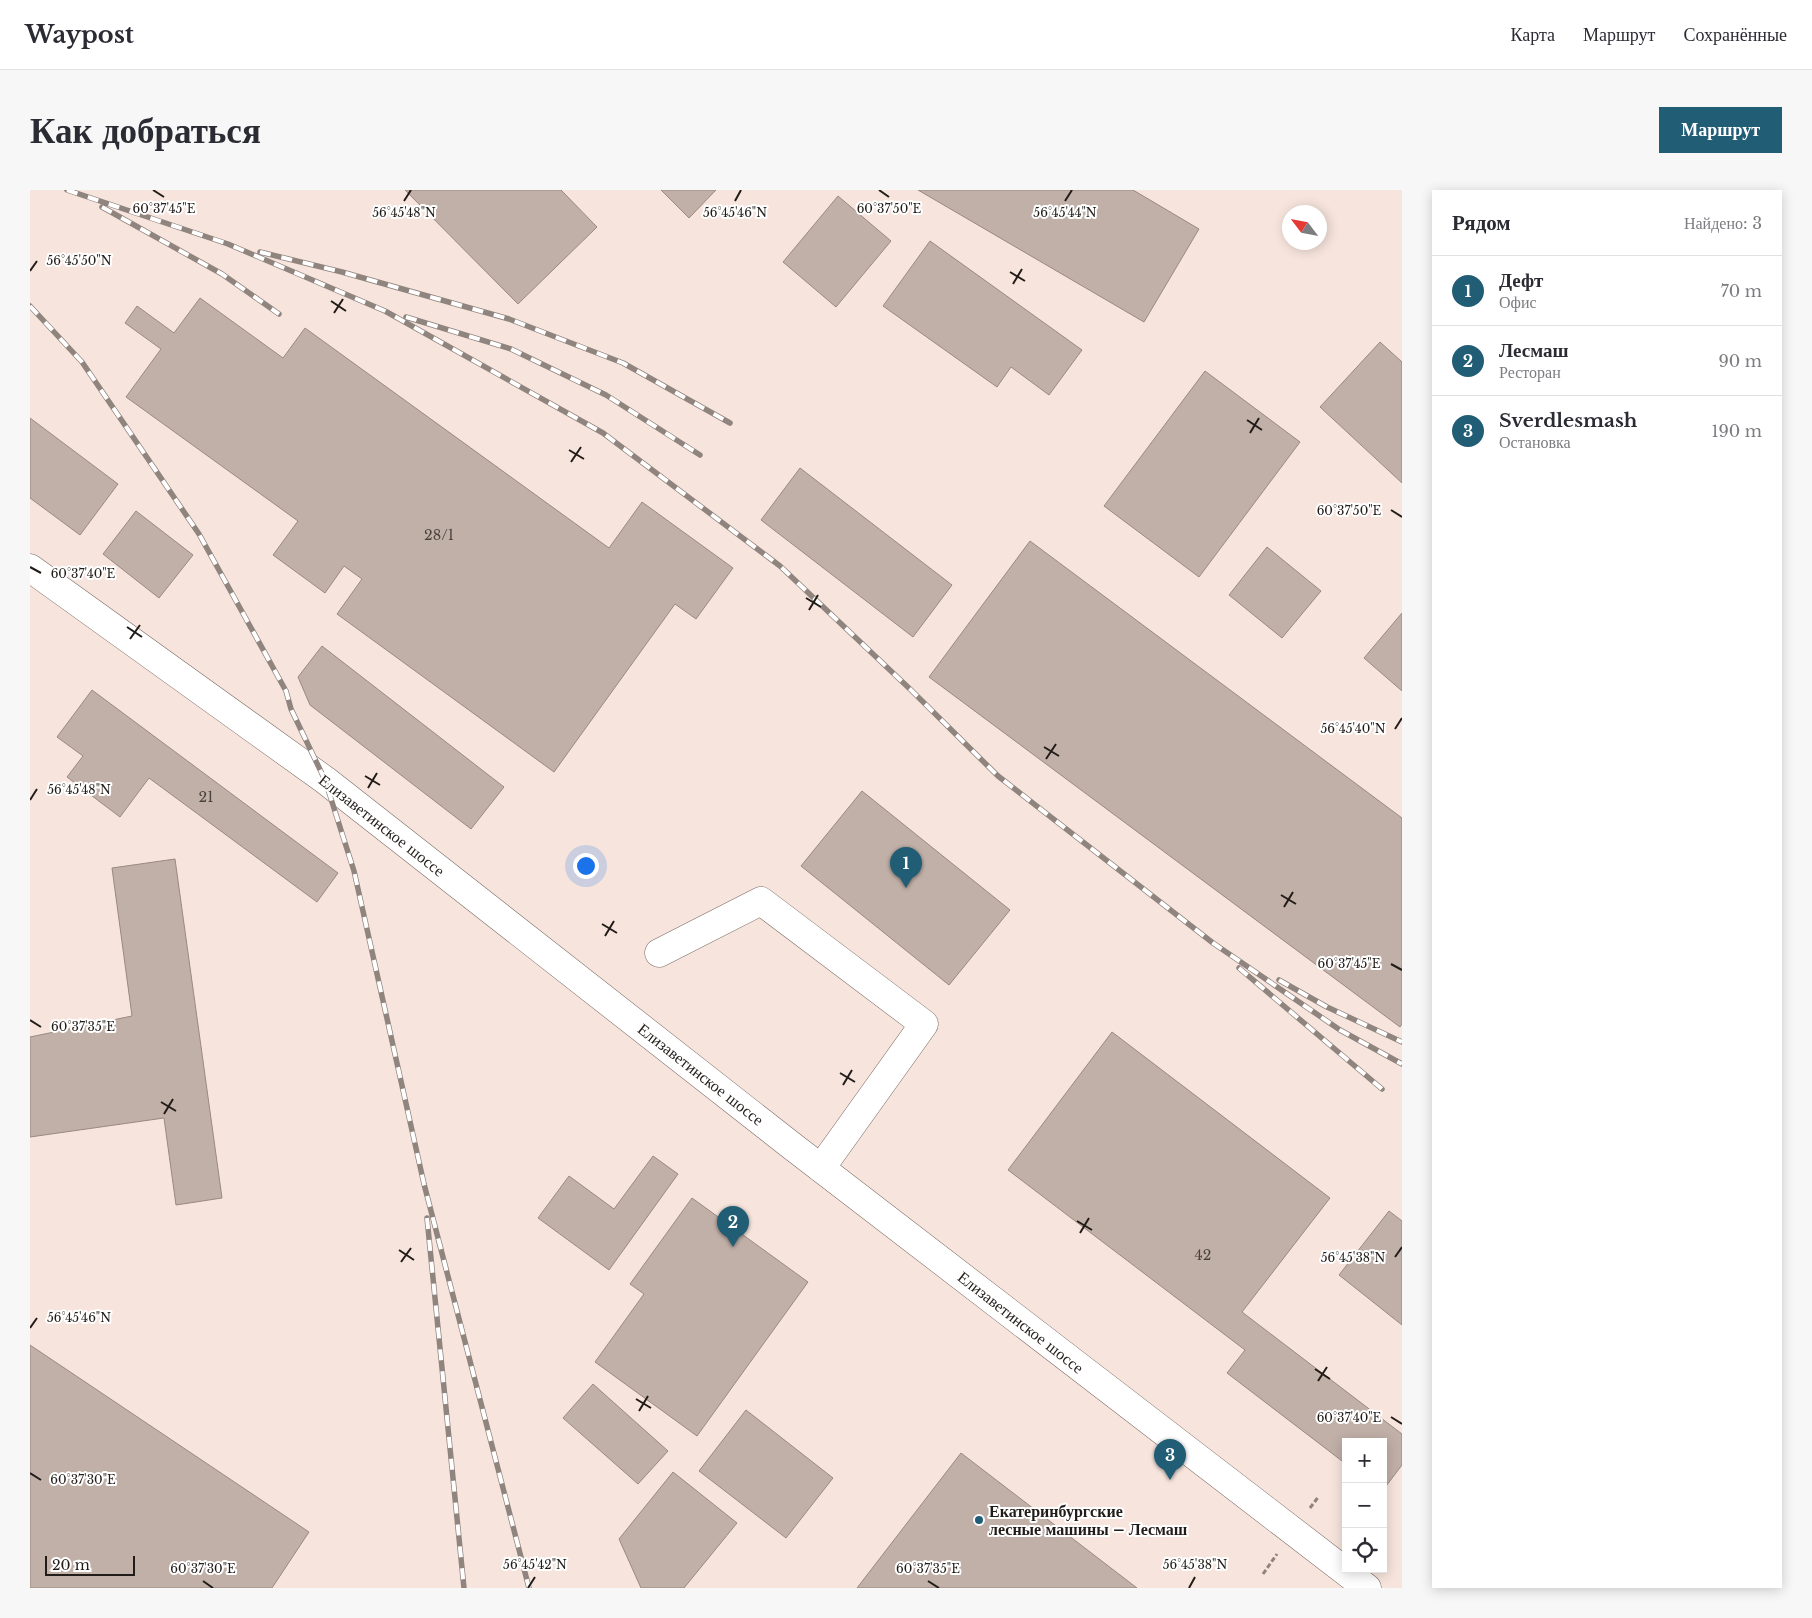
<!DOCTYPE html>
<html lang="ru">
<head>
<meta charset="utf-8">
<style>
	body { margin:0; font-family:"Libre Baskerville",serif; background:#f7f7f7; color:#2b2b33 }
	.controls { position:absolute; right:15px; bottom:15px; display:grid; overflow:hidden; border-radius:0px; box-shadow:0 2px 12px #0003 }
	.controls button { width:45px; height:45px; display:grid; place-items:center; padding:0; border:0; border-bottom:1px solid #e1e1e2; background:#fff; color:#2b2b33; font:25px sans-serif }
	.compass { position:absolute; left:1252px; top:15px; width:45px; height:45px; border-radius:50%; background:#fff; box-shadow:0 2px 12px #0003; rotate:302deg }
	.scale { position:absolute; left:15px; bottom:12px; width:90px; box-sizing:border-box; padding-left:5px; border:2px solid #221c19; border-top:0; font-size:14px; line-height:18px; white-space:nowrap; color:#221c19; -webkit-text-stroke:4px #fff; paint-order:stroke }
	.you { position:absolute; left:555px; top:675px; width:18px; height:18px; margin:-12px; border:4px solid #fff; border-radius:50%; background:#1a73e8; box-shadow:0 0 0 8px #1a73e833 }
	.badge { display:grid; place-items:center; width:32px; height:32px; border-radius:50%; background:#215d75; color:#fff; font-size:16px; font-weight:700 }
	.pin { position:absolute; translate:-50% -41px; filter:drop-shadow(0 1px 2px #0008) }
	.pin::after { content:''; position:absolute; top:26px; width:18px; height:15px; background:inherit; clip-path:polygon(0 0,100% 0,50% 100%) }
	.list { margin:0; padding:0; list-style:none }
	h2 { display:flex; justify-content:space-between; align-items:center; height:65px; margin:0; padding:0 20px; font-size:21px }
	h2 small { font-size:16px; font-weight:400; color:#7c7c81 }
	.list li { display:grid; grid-template-columns:32px 1fr auto; gap:15px; align-items:center; box-sizing:border-box; height:70px; padding:0 20px; border-top:1px solid #e1e1e2 }
	.list b { display:block; font-size:19px; white-space:nowrap }
	.list p { margin:0; font-size:16px; white-space:nowrap; color:#7c7c81 }
	.list em { font-size:16px; font-style:normal; color:#7c7c81 }
	.icon { flex:none; width:28px; height:28px; fill:none; stroke:currentColor; stroke-width:2; stroke-linecap:round; stroke-linejoin:round }
	.map { position:relative; flex:none; width:1372px; height:1398px; overflow:hidden; border-radius:0px }
	header { display:flex; align-items:center; gap:30px; box-sizing:border-box; height:70px; padding:0 25px; background:#fff; border-bottom:1px solid #e1e1e2 }
	header strong { font-size:24px }
	nav { display:flex; gap:28px; margin-inline-start:auto; font-size:18px }
	.intro { display:flex; align-items:center; justify-content:space-between; box-sizing:border-box; height:120px; padding:0 30px }
	h1 { margin:0; font-size:35px }
	.button { padding:12px 22px; border-radius:0px; background:#215d75; color:#fff; font-size:18px; font-weight:700 }
	main { display:flex; gap:30px; padding:0 30px }
	aside { flex:1; background:#fff; border-radius:0px; box-shadow:0 2px 12px #0003 }
	.map>svg:first-child { display:block }
	.building { fill:#c1b0a8; stroke:#998981 }
	.lines { fill:none; stroke-linecap:round; stroke-linejoin:round }
	.minor-casing { stroke:#7a6b64; stroke-width:29 }
	.major-casing { stroke:#7a6b64; stroke-width:29 }
	.path { stroke:#8f837e; stroke-width:3; stroke-dasharray:5 2.5; stroke-linecap:butt }
	.minor { stroke:#fff; stroke-width:28 }
	.major { stroke:#fff; stroke-width:28 }
	.rail-casing { stroke:#90847e; stroke-width:5.5 }
	.rail { stroke:#fff; stroke-width:4; stroke-dasharray:11; stroke-linecap:butt }
	.ticks { fill:none; stroke:#221c19; stroke-width:2 }
	.poi-dot { fill:#215d75; stroke:#fff; stroke-width:2 }
	.labels { text-anchor:middle; dominant-baseline:central; stroke-width:4; stroke-linejoin:round; paint-order:stroke }
	.number-label { font-size:14px; fill:#4a413d }
	.street-label { font-size:16px; fill:#221c19; stroke:#fff }
	.poi-label { font-size:16px; font-weight:bold; fill:#221c19; stroke:#fff; text-anchor:start }
	.ticks-label { font-size:12px; text-anchor:middle; fill:#221c19; stroke:#fff; stroke-width:4; stroke-linejoin:round; paint-order:stroke }
</style>
</head>
<body>
<header>
<strong>Waypost</strong>
<nav><a>Карта</a><a>Маршрут</a><a>Сохранённые</a></nav>
</header>
<div class="intro"><h1>Как добраться</h1><a class="button">Маршрут</a></div>
<main>
<div class="map">
<svg width="1372" height="1398" viewBox="0 0 1372 1398">
	<rect width="100%" height="100%" fill="#f7e5dd"/>
	<!-- building -->
	<path class="building" d="M375,0h156l36,37 -79,77z
		M631,0h55l-27,28z
		M888,0h215l66,39 -55,93z
		M808,6l53,45 -55,66 -53,-45z
		M900,51l152,109 -33,45 -38,-28 -14,20 -114,-81z
		M170,108l83,60 22,-30 304,220 33,-46 91,66 -37,51 -21,-15 -121,168 -217,-158 25,-35 -18,-13 -19,27 -52,-38 25,-34 -172,-124 35,-48 -36,-26 12,-17 37,27z
		M1350,152l22,20v121l-82,-76z
		M1175,181l95,71 -101,135 -95,-71z
		M0,228l88,66 -38,51 -50,-37z
		M770,278l152,117 -39,52 -152,-117z
		M106,321l57,44 -34,43 -56,-44z
		M1000,351l372,277v206l-2,3 -471,-350z
		M1237,357l54,44 -39,47 -53,-43z
		M1372,423v78l-38,-33z
		M292,456l182,141 -33,42 -161,-124 -12,-28z
		M62,500l246,183 -21,29 -168,-124 -29,39 -53,-40 16,-21 -26,-19z
		M832,601l148,119 -61,75 -148,-119z
		M145,669l47,339 -46,7 -12,-87 -134,19v-100l102,-21 -20,-148z
		M1082,842l218,166 -88,114 160,122v31l-19,25v-48h-37v22l-119,-91 18,-23 -237,-180z
		M623,966l25,18 -69,96 -71,-52 31,-42 45,33z
		M662,1008l116,84 -111,154 -102,-74 49,-68 -14,-10z
		M1359,1021l13,10v104l-63,-50z
		M0,1155l279,187 -37,56h-242z
		M563,1194l75,67 -30,33 -75,-66z
		M716,1220l87,68 -47,60 -87,-67z
		M931,1263l176,135h-280z
		M643,1282l64,51 -53,65h-43l-22,-49z"/>
	<g class="lines">
		<!-- minor casing -->
		<g class="minor-casing">
			<path id="minor" d="M629,763l102,-52 163,123 -103,144"/>
		</g>
		<!-- major casing -->
		<g class="major-casing">
			<path id="major" d="M0,378l295,212 467,366 575,442"/>
		</g>
		<!-- path -->
		<path class="path" d="M1280,1318l9,-12
			M1233,1384l14,-20"/>
		<!-- minor -->
		<use href="#minor" class="minor"/>
		<!-- major -->
		<use href="#major" class="major"/>
		<!-- rail casing -->
		<g class="rail-casing">
			<path id="rail" d="M37,0l161,54 157,67 218,122 177,133 131,124 87,86 215,167 127,87 62,34
				M72,17l120,67 57,40
				M230,62l82,20 167,47 114,44 107,60
				M0,116l52,56 117,172 87,157 5,18 34,71 29,91 70,313 105,404
				M376,127l105,32 95,46 94,60
				M1209,778l143,121
				M1249,790l48,27 75,35
				M397,1028l37,370"/>
		</g>
		<!-- rail -->
		<use href="#rail" class="rail"/>
	</g>
	<!-- ticks -->
	<path class="ticks" d="M123,0l11,7M849,0l10,7M374,11l7,-11M705,11l6,-11M1035,11l7,-11M0,81l7,-10M980,82l15,9M983,94l9,-15M301,111l15,10M304,123l9,-14M1217,230l15,10M1220,243l9,-15M539,260l15,9M541,272l10,-15M1361,320l11,7M0,377l11,6M776,408l15,9M779,420l9,-15M97,437l15,10M100,449l10,-14M1365,539l7,-11M1014,557l15,9M1016,569l10,-15M335,586l15,9M338,598l9,-15M0,610l7,-11M1251,705l15,9M1254,717l9,-15M572,734l15,9M575,746l9,-15M1361,774l11,6M0,830l11,7M810,883l15,9M813,895l9,-15M131,912l15,9M134,924l9,-15M1047,1031l15,9M1050,1043l9,-15M369,1060l15,10M1365,1067l7,-10M371,1072l10,-14M0,1138l7,-10M1285,1179l15,10M1288,1191l9,-14M606,1209l15,9M609,1221l9,-15M1361,1227l11,7M0,1283l11,7M173,1391l10,7M898,1391l11,7M498,1398l7,-11M1159,1398l6,-11"/>
	<!-- markers -->
	<circle class="poi-dot" cx="949" cy="1330" r="5"/>
	<g class="labels">
		<!-- number labels -->
		<g class="number-label">
			<text x="409" y="345">28/1</text>
			<text x="176" y="607">21</text>
			<text x="1173" y="1065">42</text>
		</g>
		<!-- street labels -->
		<g class="street-label">
			<text transform="translate(352 635) rotate(38)">Елизаветинское шоссе</text>
			<text transform="translate(671 884) rotate(38)">Елизаветинское шоссе</text>
			<text transform="translate(991 1132) rotate(38)">Елизаветинское шоссе</text>
		</g>
		<!-- poi labels -->
		<g class="poi-label">
			<text x="959" y="1321">Екатеринбургские<tspan x="959" dy="18">лесные машины – Лесмаш</tspan></text>
		</g>
	</g>
	<g class="ticks-label">
		<text x="134" y="23">60°37'45"E</text>
		<text x="859" y="23">60°37'50"E</text>
		<text x="374" y="27">56°45'48"N</text>
		<text x="705" y="27">56°45'46"N</text>
		<text x="1035" y="27">56°45'44"N</text>
		<text x="49" y="75">56°45'50"N</text>
		<text x="1319" y="325">60°37'50"E</text>
		<text x="53" y="388">60°37'40"E</text>
		<text x="1323" y="543">56°45'40"N</text>
		<text x="49" y="604">56°45'48"N</text>
		<text x="1319" y="778">60°37'45"E</text>
		<text x="53" y="841">60°37'35"E</text>
		<text x="1323" y="1072">56°45'38"N</text>
		<text x="49" y="1132">56°45'46"N</text>
		<text x="1319" y="1232">60°37'40"E</text>
		<text x="53" y="1294">60°37'30"E</text>
		<text x="505" y="1379">56°45'42"N</text>
		<text x="1165" y="1379">56°45'38"N</text>
		<text x="173" y="1383">60°37'30"E</text>
		<text x="898" y="1383">60°37'35"E</text>
	</g>
</svg>
<div class="controls">
<button>+</button>
<button>−</button>
<button><svg class="icon" aria-label="locate" viewBox="0 0 24 24"><circle cx="12" cy="12" r="6"/><path d="M12 2v4M12 18v4M2 12h4M18 12h4"/></svg></button>
</div>
<svg class="compass" viewBox="-18 -18 36 36"><path d="M0-13l5 13h-10z" fill="#e53935"/><path d="M0 13l5-13h-10z" fill="#7c7c81"/></svg>
<div class="scale">20 m</div>
<div class="you"></div>
<div class="pin badge" style="left:876px;top:698px">1</div>
<div class="pin badge" style="left:703px;top:1057px">2</div>
<div class="pin badge" style="left:1140px;top:1290px">3</div>
</div>
<aside>
<h2>Рядом<small>Найдено: 3</small></h2>
<ul class="list">
<li><span class="badge">1</span><div><b>Дефт</b><p>Офис</p></div><em>70 m</em></li>
<li><span class="badge">2</span><div><b>Лесмаш</b><p>Ресторан</p></div><em>90 m</em></li>
<li><span class="badge">3</span><div><b>Sverdlesmash</b><p>Остановка</p></div><em>190 m</em></li>
</ul>
</aside>
</main>
</body>
</html>
